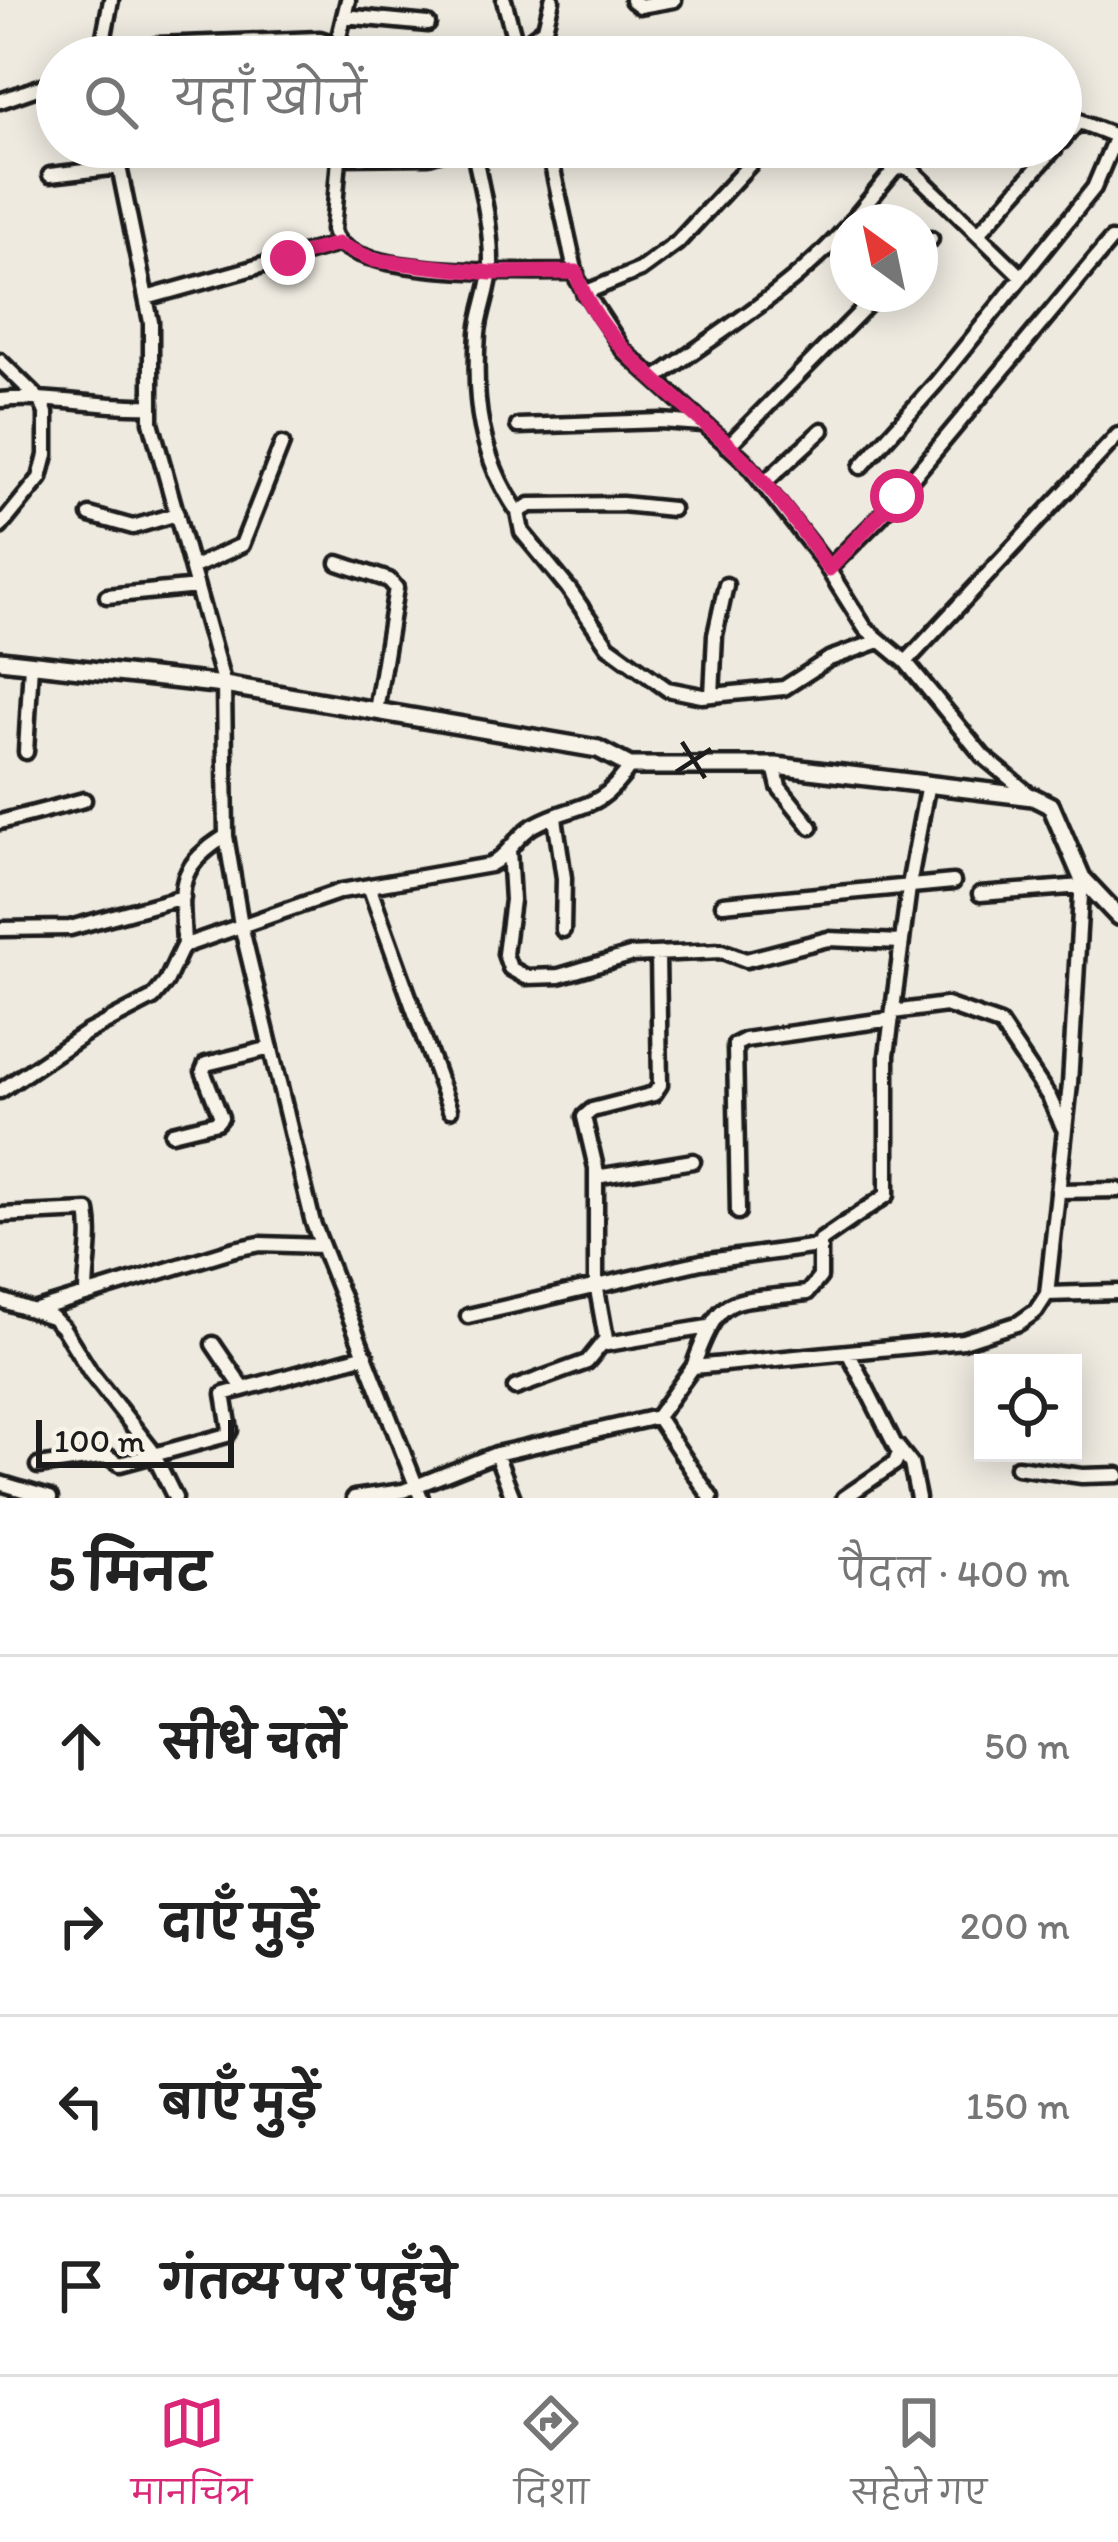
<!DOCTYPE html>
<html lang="hi">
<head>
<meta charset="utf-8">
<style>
	body { margin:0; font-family:Itim,"Playpen Sans Deva",sans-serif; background:#f6f6f6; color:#222 }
	.controls { position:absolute; right:36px; bottom:36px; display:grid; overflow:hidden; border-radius:0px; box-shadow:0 6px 30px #0003 }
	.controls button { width:108px; height:108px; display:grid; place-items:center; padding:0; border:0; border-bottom:3px solid #e0e0e0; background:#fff; color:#222; font:60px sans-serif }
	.compass { position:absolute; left:830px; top:204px; width:108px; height:108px; border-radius:50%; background:#fff; box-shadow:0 6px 30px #0003; rotate:327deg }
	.scale { position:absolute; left:36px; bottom:30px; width:198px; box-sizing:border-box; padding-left:12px; border:6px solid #1c1c1c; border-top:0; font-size:33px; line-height:42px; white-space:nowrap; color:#1c1c1c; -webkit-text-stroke:9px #f7f3e8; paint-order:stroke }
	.stop { position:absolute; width:36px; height:36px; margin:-27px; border:9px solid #db2777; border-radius:50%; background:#fff }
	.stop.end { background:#db2777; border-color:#fff; box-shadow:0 3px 12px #0008 }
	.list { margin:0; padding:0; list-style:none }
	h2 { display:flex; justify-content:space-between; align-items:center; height:156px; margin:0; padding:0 48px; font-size:51px }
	h2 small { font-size:39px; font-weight:400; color:#767676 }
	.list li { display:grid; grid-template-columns:78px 1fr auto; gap:36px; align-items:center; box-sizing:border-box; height:180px; padding:0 48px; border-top:3px solid #e0e0e0 }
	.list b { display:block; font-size:45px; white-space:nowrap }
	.list em { font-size:39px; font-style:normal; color:#767676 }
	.icon { flex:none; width:66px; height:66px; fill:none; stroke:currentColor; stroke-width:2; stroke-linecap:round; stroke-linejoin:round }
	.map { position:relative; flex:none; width:1118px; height:1498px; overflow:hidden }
	.search { position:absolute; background:#fff; box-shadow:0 6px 30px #0003; left:36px; right:36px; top:36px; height:132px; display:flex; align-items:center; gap:30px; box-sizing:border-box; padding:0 42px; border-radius:66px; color:#767676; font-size:45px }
	.sheet { height:876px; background:#fff }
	nav { display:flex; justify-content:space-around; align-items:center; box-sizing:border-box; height:168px; border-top:3px solid #e0e0e0; background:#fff; font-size:33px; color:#767676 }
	nav a { display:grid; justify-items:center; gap:6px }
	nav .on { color:#db2777 }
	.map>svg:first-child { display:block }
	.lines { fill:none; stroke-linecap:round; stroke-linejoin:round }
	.minor-casing { stroke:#1c1c1c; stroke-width:21 }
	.tertiary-casing { stroke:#1c1c1c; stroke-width:24 }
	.minor { stroke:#f7f3e8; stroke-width:12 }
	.tertiary { stroke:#f7f3e8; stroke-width:15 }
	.route { stroke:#db2777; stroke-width:15 }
	.ticks { fill:none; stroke:#1c1c1c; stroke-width:4.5 }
</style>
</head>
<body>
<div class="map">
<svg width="1118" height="1498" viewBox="0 0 1118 1498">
	<rect width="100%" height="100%" fill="#eeeae0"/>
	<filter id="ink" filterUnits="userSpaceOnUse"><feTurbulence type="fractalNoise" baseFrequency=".00833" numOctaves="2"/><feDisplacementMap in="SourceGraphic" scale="24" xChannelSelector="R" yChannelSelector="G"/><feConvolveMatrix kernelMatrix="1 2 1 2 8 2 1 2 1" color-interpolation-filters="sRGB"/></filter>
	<g filter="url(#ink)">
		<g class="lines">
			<!-- minor casing -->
			<g class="minor-casing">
				<path id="minor" d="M504,0l15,56
					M632,0l8,6 34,-6
					M344,16l84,8
					M337,45l11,-45
					M100,57l11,-57
					M123,57l34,-12 163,-6 43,14 38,4
					M521,57l7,-16 17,-13 7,-28
					M0,101l57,-20
					M1061,115l57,22
					M1061,142l18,-21
					M115,147l36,175v100l73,263 2,151 15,89 72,298 108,275
					M340,147l-7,83c9,49 200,42 243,42
					M473,147c8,40 19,80 18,121 -1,22 -11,43 -13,65 -5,68 2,123 40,179
					M548,147l29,132 47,72 120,109 77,98 44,70 41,34 77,94 47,39
					M339,157l90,-1 30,-9
					M551,158l43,-11
					M50,175l69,-8
					M851,222l43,-52 9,-4 12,7 107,104
					M978,234l78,-87
					M920,251l11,-12
					M584,293l56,-23 37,-27 89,-96
					M146,298l192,-54
					M0,361l41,40 5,12v42l-6,23 -40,49
					M655,379c66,-48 140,-92 193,-153
					M0,400c51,-5 100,8 151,6
					M518,426l143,-5 41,3
					M728,446l150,-152
					M861,467l75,-84 158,-195 22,-52
					M763,484l59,-54
					M672,509l-50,-5 -92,1 -12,7 4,20 46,56 40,58 59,43 35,7 82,-8 45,-29 50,-18
					M90,515l43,12 44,-13
					M338,563l51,17 7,8 -20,123
					M192,568l50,-23 40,-101
					M828,569l52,-52 231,-277
					M107,596l90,-9
					M906,662l212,-227
					M712,695l3,-60 11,-50
					M26,752l5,-88
					M774,766l5,21 32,40
					M555,818l9,60 -1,52
					M0,822l84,-22
					M509,850l3,50 -7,54 5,14 16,9 33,-1 71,-21 92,-4 24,9 82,-21 74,3
					M369,886l81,224
					M980,894l102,-8
					M723,904l230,-22
					M0,929l70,-1 113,-31
					M184,945c-2,-57 -11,-76 42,-109
					M658,954l2,131 -6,9 -62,16 -8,7 12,51v116l11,60 101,-17
					M893,1012l53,-7 54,19 49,73 14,30
					M0,1091l86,-58 67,-35 13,-16 17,-36 158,-55 149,-26c18,-9 26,-29 43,-39 44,-25 64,-10 97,-60
					M172,1133l45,-11 4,-5 -18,-46 3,-7 65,-16
					M596,1177l97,-16
					M1058,1191l60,-1
					M738,1212l-3,-167 10,-5 147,-21
					M0,1215l88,-4c5,29 -2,54 -2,84
					M1047,1294l23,-210 12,-206
					M0,1300l52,17 11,11 28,45 60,76 24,49
					M33,1311l202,-62 25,-5 62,2
					M468,1316l233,-54 117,-16
					M213,1344l30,44
					M693,1367c29,-79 36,-64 114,-74l13,-16v-36l67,-46v-140l23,-175 18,-97
					M515,1388l72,-26 17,-21
					M657,1417l54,81
					M896,1445l15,19 7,34
					M496,1454l17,44
					M38,1466l69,-10 13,8 107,-29 3,-5 -6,-36 142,-39
					M1017,1467l65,9 36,-1
					M0,1483l50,15
					M354,1498l49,-7 93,-37 161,-37 36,-50 270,-26 56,-18 17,-12 11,-17 71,-2
					M844,1498l51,-35 4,-10 -51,-101"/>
			</g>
			<!-- tertiary casing -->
			<g class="tertiary-casing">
				<path id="tertiary" d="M0,660l224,25 374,64 32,17h146l257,31 18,9 31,72 36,38"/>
			</g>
			<!-- minor -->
			<use href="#minor" class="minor"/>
			<!-- tertiary -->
			<use href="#tertiary" class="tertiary"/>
		</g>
	</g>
	<g class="lines" filter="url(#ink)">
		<!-- route -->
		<path class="route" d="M288,258l50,-14 36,16 117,13 85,-1c20,74 114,133 166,186 32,32 62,74 87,111l68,-73"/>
	</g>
	<!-- ticks -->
	<path class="ticks" d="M682,742l23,36M676,772l35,-23"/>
</svg>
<div class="controls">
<button><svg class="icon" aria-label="locate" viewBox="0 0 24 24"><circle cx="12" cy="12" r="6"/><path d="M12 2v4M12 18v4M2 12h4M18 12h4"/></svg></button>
</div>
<svg class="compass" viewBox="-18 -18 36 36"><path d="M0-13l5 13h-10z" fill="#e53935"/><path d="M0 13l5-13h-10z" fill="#767676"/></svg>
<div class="scale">100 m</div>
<div class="stop" style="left:897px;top:496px"></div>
<div class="stop end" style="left:288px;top:258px"></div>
<div class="search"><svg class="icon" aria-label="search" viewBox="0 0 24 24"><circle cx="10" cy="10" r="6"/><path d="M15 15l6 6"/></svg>यहाँ खोजें</div>
</div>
<section class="sheet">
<h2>5 मिनट<small>पैदल · 400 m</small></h2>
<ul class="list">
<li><svg class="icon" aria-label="ahead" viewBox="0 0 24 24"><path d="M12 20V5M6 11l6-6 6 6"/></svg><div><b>सीधे चलें</b></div><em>50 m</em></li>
<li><svg class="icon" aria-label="right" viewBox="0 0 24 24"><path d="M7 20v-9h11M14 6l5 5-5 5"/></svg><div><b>दाएँ मुड़ें</b></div><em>200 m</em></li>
<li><svg class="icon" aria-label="left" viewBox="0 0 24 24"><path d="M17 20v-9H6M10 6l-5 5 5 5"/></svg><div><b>बाएँ मुड़ें</b></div><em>150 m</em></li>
<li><svg class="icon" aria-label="arrive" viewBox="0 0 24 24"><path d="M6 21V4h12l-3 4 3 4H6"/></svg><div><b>गंतव्य पर पहुँचे</b></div></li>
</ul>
</section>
<nav>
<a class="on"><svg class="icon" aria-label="map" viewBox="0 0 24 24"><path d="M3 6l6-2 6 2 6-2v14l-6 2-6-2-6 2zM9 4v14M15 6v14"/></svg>मानचित्र</a>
<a><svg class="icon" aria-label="directions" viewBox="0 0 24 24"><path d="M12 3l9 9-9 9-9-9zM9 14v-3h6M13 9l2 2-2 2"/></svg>दिशा</a>
<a><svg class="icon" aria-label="saved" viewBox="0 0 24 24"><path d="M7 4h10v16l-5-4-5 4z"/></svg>सहेजे गए</a>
</nav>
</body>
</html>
